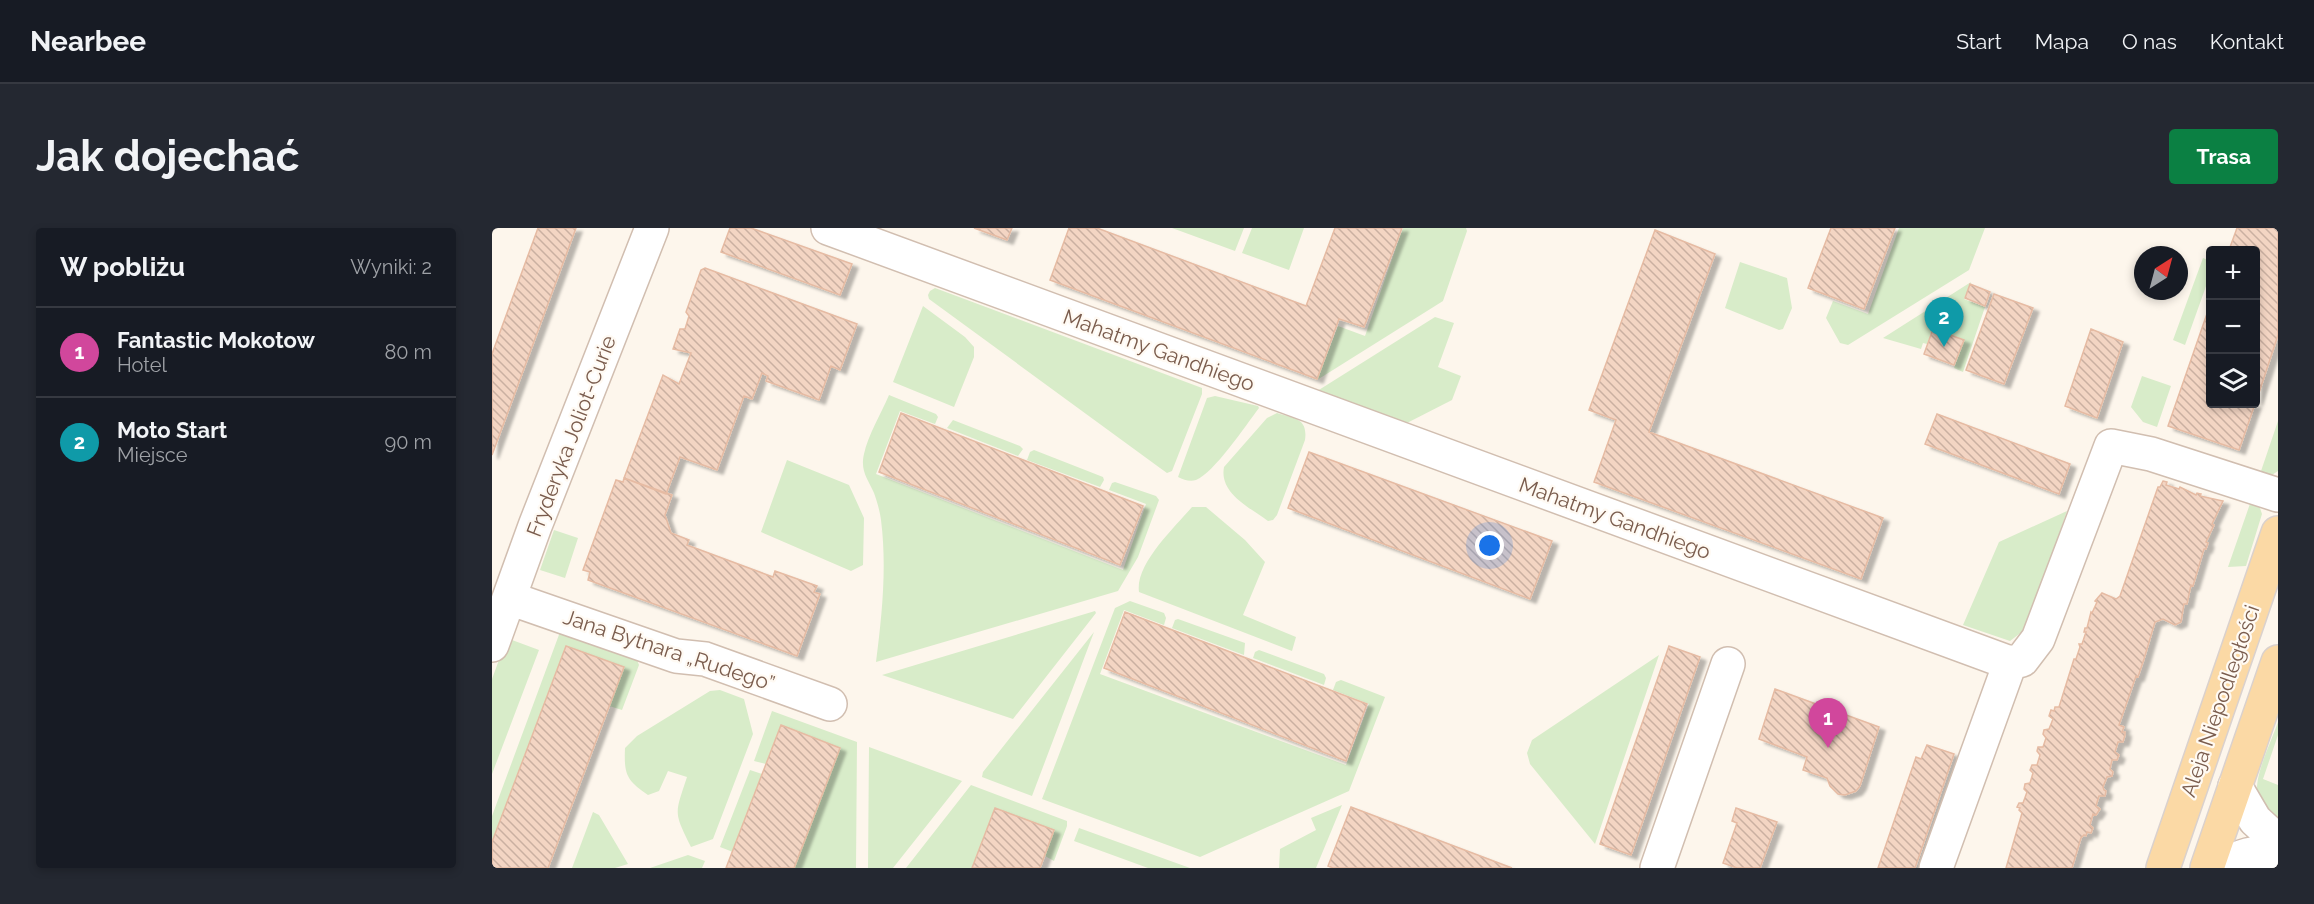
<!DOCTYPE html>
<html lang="pl">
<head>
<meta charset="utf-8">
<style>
	body { margin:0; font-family:Raleway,sans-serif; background:#242831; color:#f1f3f6 }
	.controls { position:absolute; right:18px; top:18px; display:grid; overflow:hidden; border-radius:6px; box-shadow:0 3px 9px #0003 }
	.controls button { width:54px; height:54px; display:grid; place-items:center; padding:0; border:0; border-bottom:2px solid #363941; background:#171b24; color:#f1f3f6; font:30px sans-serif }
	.compass { position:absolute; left:1642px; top:18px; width:54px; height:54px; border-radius:50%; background:#171b24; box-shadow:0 3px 9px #0003; rotate:36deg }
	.you { position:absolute; left:998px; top:318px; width:21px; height:21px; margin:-15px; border:4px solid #fff; border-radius:50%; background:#1a73e8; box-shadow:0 0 0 9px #1a73e833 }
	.badge { display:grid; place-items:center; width:39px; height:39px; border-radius:50%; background:#0b8043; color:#fff; font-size:20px; font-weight:700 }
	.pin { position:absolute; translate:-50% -50px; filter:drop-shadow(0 2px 3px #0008) }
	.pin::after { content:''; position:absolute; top:32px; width:21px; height:18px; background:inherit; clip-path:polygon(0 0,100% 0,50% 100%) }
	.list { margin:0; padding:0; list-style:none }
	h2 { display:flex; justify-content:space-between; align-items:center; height:78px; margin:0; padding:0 24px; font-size:26px }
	h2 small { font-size:20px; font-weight:400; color:#9ea1a6 }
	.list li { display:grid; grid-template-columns:39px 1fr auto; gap:18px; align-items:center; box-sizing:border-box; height:90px; padding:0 24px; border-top:2px solid #363941 }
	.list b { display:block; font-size:22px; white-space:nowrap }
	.list p { margin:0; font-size:20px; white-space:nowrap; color:#9ea1a6 }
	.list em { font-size:20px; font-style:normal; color:#9ea1a6 }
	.icon { flex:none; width:33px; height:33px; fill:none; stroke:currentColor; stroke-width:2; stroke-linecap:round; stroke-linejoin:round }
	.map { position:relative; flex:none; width:1786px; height:640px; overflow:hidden; border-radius:6px }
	header { display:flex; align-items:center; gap:36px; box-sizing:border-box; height:84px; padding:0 30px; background:#171b24; border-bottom:2px solid #363941 }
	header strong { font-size:28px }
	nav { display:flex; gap:33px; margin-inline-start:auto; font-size:21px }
	.intro { display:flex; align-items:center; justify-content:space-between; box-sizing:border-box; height:144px; padding:0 36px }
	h1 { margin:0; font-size:42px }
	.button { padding:15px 27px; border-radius:6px; background:#0b8043; color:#fff; font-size:21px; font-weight:700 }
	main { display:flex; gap:36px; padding:0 36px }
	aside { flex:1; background:#171b24; border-radius:6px; box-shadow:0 3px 9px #0003 }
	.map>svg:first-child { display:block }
	.green { fill:#d8ecc9 }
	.building { fill:url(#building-back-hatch); stroke:#e6bba3; stroke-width:1.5; filter:url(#shadow) }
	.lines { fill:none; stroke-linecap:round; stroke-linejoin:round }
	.minor-casing { stroke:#d1beb0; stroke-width:36 }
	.major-casing { stroke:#dad1cd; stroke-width:36 }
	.minor { stroke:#fff; stroke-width:33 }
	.major { stroke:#fbd9a5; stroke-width:33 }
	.labels { text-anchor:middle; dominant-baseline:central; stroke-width:4.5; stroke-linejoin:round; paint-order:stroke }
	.street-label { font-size:21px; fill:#7a5c4d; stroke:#fffaf3 }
</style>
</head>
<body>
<header>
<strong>Nearbee</strong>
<nav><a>Start</a><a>Mapa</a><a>O nas</a><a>Kontakt</a></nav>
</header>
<div class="intro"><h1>Jak dojechać</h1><a class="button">Trasa</a></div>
<main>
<aside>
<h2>W pobliżu<small>Wyniki: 2</small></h2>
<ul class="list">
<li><span class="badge" style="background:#d1479c">1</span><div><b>Fantastic Mokotow</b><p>Hotel</p></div><em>80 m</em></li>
<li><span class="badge" style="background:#0f9aa8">2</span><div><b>Moto Start</b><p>Miejsce</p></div><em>90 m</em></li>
</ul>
</aside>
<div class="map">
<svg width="1786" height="640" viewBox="0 0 1786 640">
	<defs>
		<pattern id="building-back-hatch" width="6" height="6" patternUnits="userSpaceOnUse" patternTransform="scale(1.5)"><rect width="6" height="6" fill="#f3d5c3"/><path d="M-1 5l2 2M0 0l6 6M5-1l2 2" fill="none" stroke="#cab0a1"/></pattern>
		<filter id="shadow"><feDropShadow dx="6" dy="4" stdDeviation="1.5" flood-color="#0004"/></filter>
	</defs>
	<rect width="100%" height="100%" fill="#fdf6ec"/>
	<!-- green -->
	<path class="green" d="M680,0h72l-9,23z
		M760,0h52l-15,42 -47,-17z
		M911,0h63l1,3 -24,70 -126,79 21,-54 27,10z
		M1407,0h86l-16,42 -121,75 -8,-2 -14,-25 7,-17 35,13z
		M1711,30l7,3v14l-25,70 -12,-5z
		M1248,34l47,16 5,30 -9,21 -4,1 -54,-22z
		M1479,54l-7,17 21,8 -22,65 -9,-4 10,-28 -31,-12 -6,16 -4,-1 -2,6 -38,-11z
		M443,60l267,100v6l-30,77 -5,2 -7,-5 -231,-169 -1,-4 2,-4z
		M431,78l42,31 9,10v10l-20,50 -61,-25z
		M943,89l19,6 -16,44 23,9 -9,24 -47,24 -91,-31z
		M1650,148l29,10 -14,41 -14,-5 -12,-15z
		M397,167l47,19 2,3 -3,7 -35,-13 -24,63 247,96 23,-66 -37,-14 3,-7 3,-1 41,14 3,4 -21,57 -20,34 -242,71c6,-47 11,-95 5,-142 -1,-8 -4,-19 -7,-27 -6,-14 -14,-22 -10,-39 4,-19 17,-40 25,-59z
		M723,168l43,10 1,2c-13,17 -45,65 -63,72 -6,2 -12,0 -18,-3l29,-79z
		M785,185c18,6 31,5 28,27l-28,75 -4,5 -5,1c-19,-14 -49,-28 -44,-54l43,-49z
		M461,192l67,26 3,3 -5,7 -71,-28z
		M1786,193v50l-6,4 -12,-1z
		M542,222l69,27 1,3 -4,7 -73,-27 3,-8z
		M295,232l62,25 15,33 -1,47 -12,6 -90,-39z
		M1760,270l7,7 3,9 -16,52 -18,1z
		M700,279h14l39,33 20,22 -22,53 53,22 -4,14 -153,-59c-4,-28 36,-65 53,-85z
		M1575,283l-40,117 -17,13 -47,-16 36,-83z
		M62,302l24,8 -13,40 -25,-8z
		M638,373l34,12 2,5 -2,7 -40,-15 -24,64 246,91 23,-61 -36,-14 3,-8 5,-2 44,17 -36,94 -149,66 -158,-58 73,-191z
		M603,383l1,2 -83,106 -131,-44z
		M686,391l67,24 -1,12 -72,-27 3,-8z
		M68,404l77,28 2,5 -17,45 -13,-4 14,-39 -57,-21 -74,196v-26z
		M602,404l-62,164 -50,-19 1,-5z
		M15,410l32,12 -47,124v-95z
		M767,422l65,24 2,4 -2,7 -71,-27 2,-6z
		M1167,427l-64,189 -65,-80 -3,-11 5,-13z
		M228,462l24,9 9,35 -40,105 -22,8c-18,-36 -16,-33 -4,-70l-19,-6 -9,20 -11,4c-22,-15 -24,-21 -23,-47l12,-12 73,-45z
		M280,483l85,31 -1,126h-62l46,-120 -59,-23 -15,39 -12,-3z
		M1786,494v13l-15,44 15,6v37c-8,-8 -20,-20 -21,-31 -1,-20 15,-51 21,-69z
		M377,519l93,34 -69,87h-25z
		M258,542l12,4 -29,78 -13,-5z
		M479,557l96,36v5l-13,35 -9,-5 9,-26 -59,-22 -23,60h-66z
		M850,577l-26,63h-37l1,-19 36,-19 -5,-12z
		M101,584l6,3 29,49 -13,4h-43z
		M587,600l111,40h-42l-74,-27z
		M196,627l17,6 -3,7h-52z"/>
	<!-- building -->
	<path class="building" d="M46,0h38l-84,227v-101z
		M238,0h21l101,36 -12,31 -119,-43z
		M482,0h38l-5,12z
		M577,0h28l209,78 29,-78h67l-38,99 -25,-8 -22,60 -267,-99z
		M1339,0h64l-31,81 -56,-21z
		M1745,0h41v107l-22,67v-152h-27z
		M1163,2l60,24 -66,178 234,86 -22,61 -267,-97 22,-62 -27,-10z
		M213,40l152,56 -17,46 -9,-4 -12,34 -53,-19 2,-5 -6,-3 -10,26 -8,-3 -27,74 -37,-13 -14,37 -42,-16 39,-103 16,9 12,-31 -18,-4 7,-20h5l4,-13 -3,-4 15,-42z
		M1478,56l20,8 -5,14 -20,-8z
		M1502,66l39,14 -29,76 -38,-14z
		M1718,77v99h45l-16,46 -71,-24z
		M1441,101l31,11 -10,25 -30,-11z
		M1599,101l32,13 -26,76 -32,-12z
		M409,185l242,93 -23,59 -241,-93z
		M1445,186l133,50 -11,30 -134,-50z
		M817,224l243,89 -22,58 -242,-91z
		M132,250l48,17 -7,20 6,18 18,7 -2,5 86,32 2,-6 42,15 -3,6 6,2 -23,62 -209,-76 2,-8 -7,-2 33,-90 7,2z
		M1671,253l4,1 -1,3 13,4 1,-2 16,8 1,-2 4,1 -1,2 23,5 -11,23 2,1 -8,17 2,1 -2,6h-2l-11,37 -2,-1 -4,19h-3l-3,18 -6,3 -12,-6 -8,3 -11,37 -6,18 -2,-1 -17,49 5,2 -2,5h3v3l-2,7h-5l-3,10 4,3 -2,5h-5l-2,9 3,3 -1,4 -5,1 -4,10 1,3 2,1 -1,5h-6l-3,10 4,3 -4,6 -3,-1 -3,11 3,3 -2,5 -4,-1 -1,4 -2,-1 -3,3 -9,30h-66l16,-55 -3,-3 1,-2 -3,-1 2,-4h4l4,-11 -3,-3 1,-5 5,-1 3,-10 -3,-3 2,-5h5l3,-10 -3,-4 1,-4h5l3,-9 -3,-4 1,-4 5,-1 4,-10 -4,-3 2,-6 3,1 1,-4h4l15,-48h2l4,-12 -1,-3h3l4,-12h-2l1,-4h2l4,-16 1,1 5,-11 -2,-1 7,-8 14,6 4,-3 38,-109h2z
		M633,384l242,92 -21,57 -242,-93z
		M74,418l58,21 -76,201h-56v-26z
		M1177,418l31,11 -69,198 -31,-11z
		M1283,461l104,38 -19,59 -4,5 -11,4 -7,-1 -8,-8 -3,-8 -24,-8 4,-13 -48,-18z
		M289,497l59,23 -46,120h-68z
		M1435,517l27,9 -39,114h-37l38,-111 5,2z
		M859,579l161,61h-179l-5,-2z
		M503,580l59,22 -14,38h-68z
		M1244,580l41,14 -17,46h-23l-14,-5 14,-40 -5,-2z"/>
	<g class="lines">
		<!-- minor casing -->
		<g class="minor-casing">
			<path id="minor" d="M336,0l1182,435 12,-3 16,-21 73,-193 40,8 127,41
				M17,370l167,58 29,3 125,45
				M0,417l43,-119 117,-298
				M1743,558l20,34 23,21
				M1165,640l71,-204
				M1444,640l74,-205
				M1729,640c20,-14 32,-16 57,-15"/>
		</g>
		<!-- major casing -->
		<g class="major-casing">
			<path id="major" d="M1671,640l115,-335
				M1715,640l71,-206"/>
		</g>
		<!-- minor -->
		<use href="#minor" class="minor"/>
		<!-- major -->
		<use href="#major" class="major"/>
	</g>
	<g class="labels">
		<!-- street labels -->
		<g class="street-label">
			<text transform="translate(667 122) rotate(20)">Mahatmy Gandhiego</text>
			<text transform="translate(79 208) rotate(-69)">Fryderyka Joliot-Curie</text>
			<text transform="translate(1123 290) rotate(20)">Mahatmy Gandhiego</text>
			<text transform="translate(177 422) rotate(18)">Jana Bytnara „Rudego”</text>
			<text transform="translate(1728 473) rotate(-71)">Aleja Niepodległości</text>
		</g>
	</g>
</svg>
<div class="controls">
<button>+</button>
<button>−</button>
<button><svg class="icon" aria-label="layers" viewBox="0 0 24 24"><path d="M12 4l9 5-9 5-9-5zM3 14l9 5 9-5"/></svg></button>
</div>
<svg class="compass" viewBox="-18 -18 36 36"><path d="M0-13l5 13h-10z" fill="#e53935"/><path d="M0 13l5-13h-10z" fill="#9ea1a6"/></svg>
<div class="you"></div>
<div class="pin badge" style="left:1336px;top:520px;background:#d1479c">1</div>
<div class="pin badge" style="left:1452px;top:119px;background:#0f9aa8">2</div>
</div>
</main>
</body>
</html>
